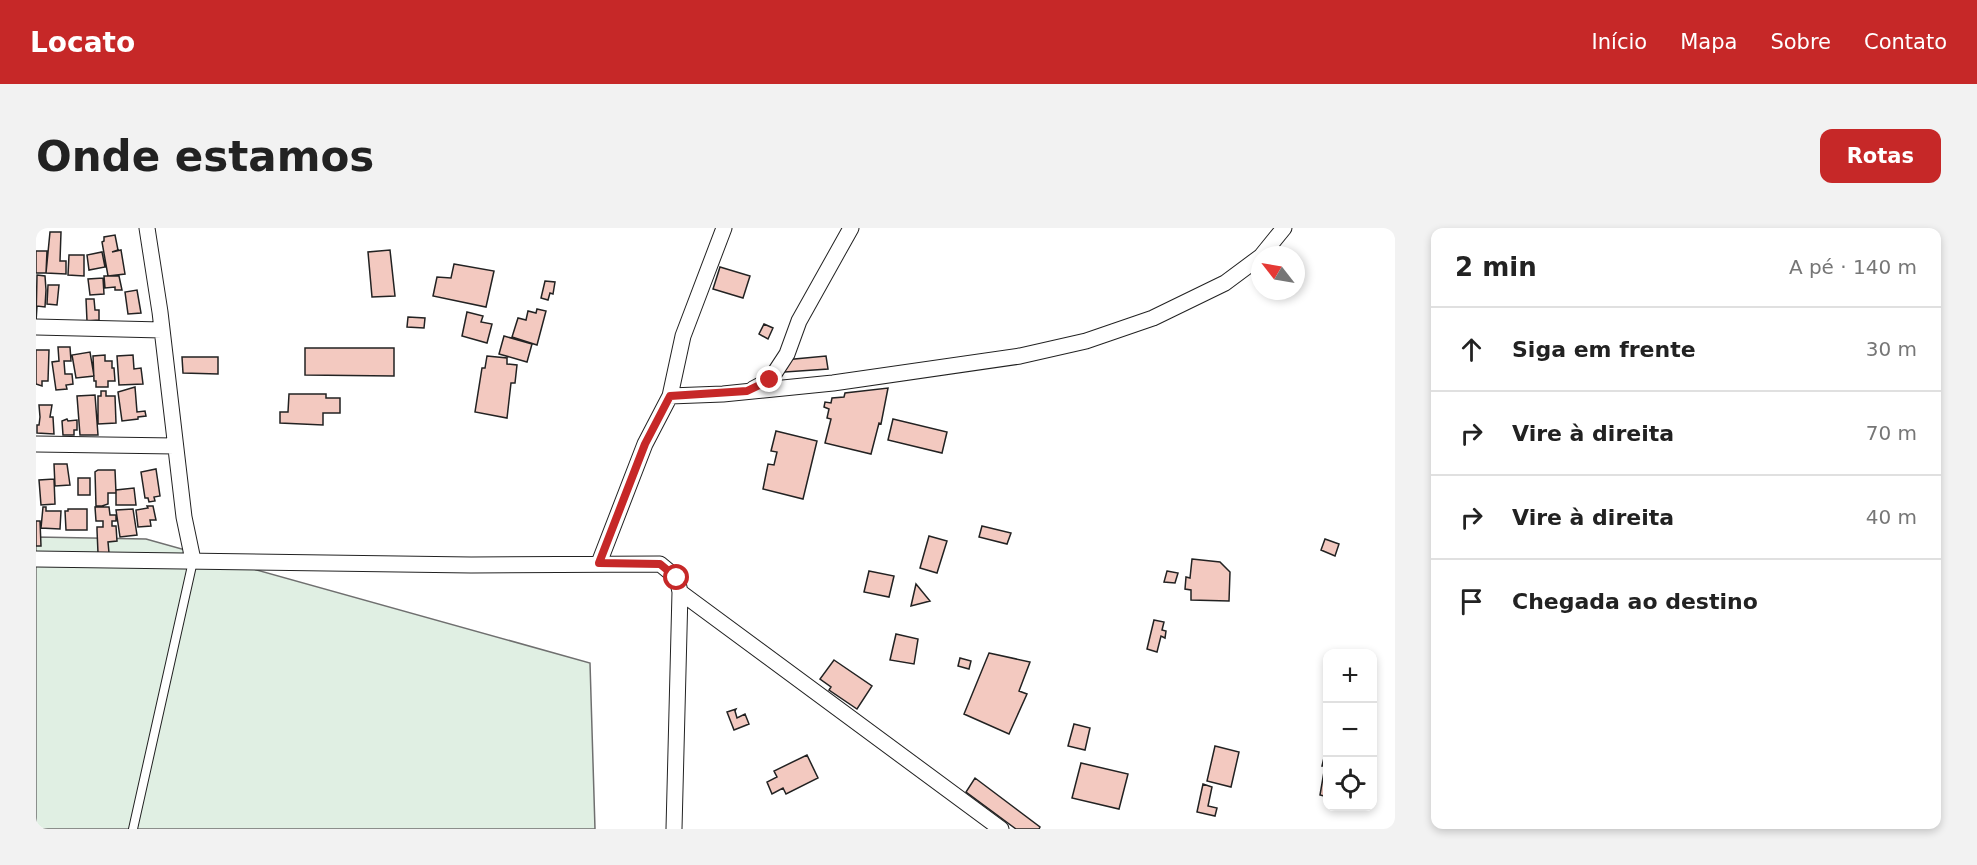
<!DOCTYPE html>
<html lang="pt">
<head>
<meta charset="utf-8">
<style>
	body { margin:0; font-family:"DejaVu Sans",sans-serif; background:#f2f2f2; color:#222 }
	.controls { position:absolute; right:18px; bottom:18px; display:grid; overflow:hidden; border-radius:12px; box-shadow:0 3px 9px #0003 }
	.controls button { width:54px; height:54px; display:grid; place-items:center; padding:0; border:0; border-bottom:2px solid #e0e0e0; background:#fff; color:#222; font:30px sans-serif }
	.compass { position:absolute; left:1215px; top:18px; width:54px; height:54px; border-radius:50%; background:#fff; box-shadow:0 3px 9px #0003; rotate:301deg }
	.stop { position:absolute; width:18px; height:18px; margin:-14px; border:4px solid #c62828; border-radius:50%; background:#fff }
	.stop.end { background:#c62828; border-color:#fff; box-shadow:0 2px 6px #0008 }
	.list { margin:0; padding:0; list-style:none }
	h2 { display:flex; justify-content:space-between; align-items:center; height:78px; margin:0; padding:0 24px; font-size:26px }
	h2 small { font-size:20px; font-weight:400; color:#767676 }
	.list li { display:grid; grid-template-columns:39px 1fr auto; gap:18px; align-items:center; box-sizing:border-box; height:84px; padding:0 24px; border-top:2px solid #e0e0e0 }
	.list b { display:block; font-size:22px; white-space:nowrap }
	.list em { font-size:20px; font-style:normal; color:#767676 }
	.icon { flex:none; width:33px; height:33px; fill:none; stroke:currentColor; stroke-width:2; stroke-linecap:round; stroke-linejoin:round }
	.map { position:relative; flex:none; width:1359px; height:601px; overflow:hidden; border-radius:12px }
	header { display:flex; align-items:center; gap:36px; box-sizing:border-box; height:84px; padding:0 30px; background:#c62828; color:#fff }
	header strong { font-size:28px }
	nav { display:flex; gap:33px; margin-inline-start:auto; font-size:21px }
	.intro { display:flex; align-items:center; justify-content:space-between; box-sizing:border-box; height:144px; padding:0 36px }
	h1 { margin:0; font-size:42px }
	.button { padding:15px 27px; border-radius:12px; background:#c62828; color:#fff; font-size:21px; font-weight:700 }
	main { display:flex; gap:36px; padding:0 36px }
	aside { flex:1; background:#fff; border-radius:12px; box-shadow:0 3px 9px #0003 }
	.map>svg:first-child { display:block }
	.green { fill:#e0efe3; stroke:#6f6f6f; stroke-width:1.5 }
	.building { fill:#f3c9c0; stroke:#222; stroke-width:1.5 }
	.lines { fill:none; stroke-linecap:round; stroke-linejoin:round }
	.lane-casing { stroke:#222; stroke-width:10 }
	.street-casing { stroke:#222; stroke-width:17 }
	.lane { stroke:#fff; stroke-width:8 }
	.street { stroke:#fff; stroke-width:15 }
	.route { stroke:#c62828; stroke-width:8 }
</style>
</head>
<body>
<header>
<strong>Locato</strong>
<nav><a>Início</a><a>Mapa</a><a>Sobre</a><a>Contato</a></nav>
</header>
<div class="intro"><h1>Onde estamos</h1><a class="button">Rotas</a></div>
<main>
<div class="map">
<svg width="1359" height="601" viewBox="0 0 1359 601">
	<rect width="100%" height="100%" fill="#fff"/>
	<!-- green -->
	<path class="green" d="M0,309l110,2 444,124 5,166h-559z"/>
	<!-- building -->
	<path class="building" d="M14,4h11l-1,29h6v13l-20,-1z
		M79,7l3,15 -6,2 9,-2 4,24 -17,2 -6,-34 2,-1v-4z
		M354,22l5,46 -23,1 -4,-45z
		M0,23h11l-1,22h-10z
		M66,24l3,15 -16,3 -2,-15z
		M33,27h15v21l-16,-1z
		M418,36l40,7 -8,36 -53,-11 4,-19 14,1z
		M684,39l30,9 -7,22 -30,-9z
		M1,47l8,1 1,14 -1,17 -8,-1 -1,16z
		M68,48h15l3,14h-7v-3l-10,1z
		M67,50l1,16 -14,1 -2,-16z
		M509,53l10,1 -2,12 -3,-1 -2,7 -7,-2z
		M12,57h11l-2,20 -10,-1z
		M101,62l4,23 -13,1 -3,-22z
		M50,71h8l1,11h4v10l-12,1z
		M501,81l9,2 -9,34 -25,-8 6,-19 8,2 2,-9 8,2z
		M431,84l16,4 -2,6 11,2 -5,19 -25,-7z
		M372,89l17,1 -1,10 -17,-1z
		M728,96l9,4 -5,11 -9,-5z
		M468,108l28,8 -5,18 -28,-8z
		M22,119h12l1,14h-7l1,13h7l1,10 -7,1 1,4 -11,1 -4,-28 7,-1z
		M269,120h89v28l-89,-1z
		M0,122h13l-1,31h-6v5l-6,-2z
		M54,124l4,24 -18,2 -4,-23z
		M69,127v6h7v7h2l1,13h-7v6h-12v-6h-2l-1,-25z
		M97,127l1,14 7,-1 2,16 -24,1 -2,-29z
		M451,128l20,2v6l10,1 -2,18h-4l-4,35 -32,-6 7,-44h3z
		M790,128l2,13 -43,3 -1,-12z
		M146,129h36v17l-35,-1z
		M99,159l2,25 8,-1 1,5 -8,1v2l-16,2 -4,-29z
		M852,160l-7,36 -2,-1 -8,31 -46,-11 6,-24 -4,-1 2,-9 -5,-2 1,-5 6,1 1,-5 12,-1 1,-4z
		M65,163h5v5h9l1,27 -18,1v-28h3z
		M253,166h37v4h14v15h-17v12l-43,-2v-11h8z
		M59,167l3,40h-18l-3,-39z
		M3,177h13l-2,12h3l1,17 -17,-1v-8h2l1,-8z
		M31,191l1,2 9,-1v10h-3v5h-11l-1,-14z
		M857,191l54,13 -5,21 -54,-13z
		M740,203l41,10 -14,58 -40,-10 5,-25 6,1 3,-13 -6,-1z
		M18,236h13l3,21 -15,1z
		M120,241l4,27 -6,1 1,4 -6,1 -1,-4h-3l-4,-26z
		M62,242h17l1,23h-8v11l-6,2h-6l-1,-34z
		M42,250h12v17h-12z
		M18,251l1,25 -14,1 -2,-25z
		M98,260l2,17h-20v-15z
		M111,278h6l3,14h-6l1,6 -13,1 -2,-17 12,-2z
		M7,279h3v4h15l-1,18 -19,-1z
		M59,279h14l1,8h6v6h-4v5h4l1,15 -9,1 1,11h-11l-1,-23v-3h6v-6h-7z
		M32,281h19v21h-21l-1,-19h3z
		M97,281l4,26 -17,2 -4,-27z
		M0,293h4l1,25h-5z
		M946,298l29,7 -4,11 -28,-7z
		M893,308l18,5 -10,32 -17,-5z
		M1289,311l14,5 -4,12 -14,-6z
		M1156,331l28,3 10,10 -1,29 -38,-1v-10l-6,-1 1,-12 4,1z
		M833,343l25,5 -5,21 -25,-5z
		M1131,343l11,2 -3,10 -11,-1z
		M880,356l14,17 -19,5z
		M1118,392l10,2 -2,8 4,1 -1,7 -4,-2 -4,16 -10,-3z
		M860,406l22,5 -4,25 -24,-4z
		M953,425l41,9 -11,29 8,3 -18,40 -45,-20z
		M924,430l11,3 -2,8 -11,-3z
		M798,432l38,26 -15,23 -28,-19 2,-3 -11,-8z
		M700,481l-1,2 2,7 8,-4 4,10 -15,6 -7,-18z
		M1038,496l16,4 -5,22 -17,-4z
		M1291,517h1v52l-8,-2 5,-29h-3z
		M1179,518l24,6 -8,35 -24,-6z
		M771,527l11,23 -32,16 -3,-6 -11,6 -5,-12 10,-5 -3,-6z
		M1045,535l47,11 -9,35 -47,-11z
		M939,550l65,49 -1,2h-23l-50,-37z
		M1167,556l9,3 -4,19 9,2 -2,8 -18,-4z"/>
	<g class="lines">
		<!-- lane casing -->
		<g class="lane-casing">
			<path id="lane" d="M97,601l60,-268"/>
		</g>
		<!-- street casing -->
		<g class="street-casing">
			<path id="street" d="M111,0l13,84 24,205 9,43
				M1226,27l22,-27
				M0,99l126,3
				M717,161l17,-9 17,-26 12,-33 52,-93
				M634,168l53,-2 110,-11 187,-27 66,-15 67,-23 72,-35 35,-26
				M0,216l139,2
				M0,331l435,6 189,-1 17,14 3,14 -6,237
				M563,335l46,-119 25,-48 13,-60 41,-108
				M644,364l321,237"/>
		</g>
		<!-- lane -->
		<use href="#lane" class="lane"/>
		<!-- street -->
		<use href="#street" class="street"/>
	</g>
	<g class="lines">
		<!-- route -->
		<path class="route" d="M641,350l-17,-14 -61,-1 46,-119 25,-48 77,-5 23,-11"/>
	</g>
</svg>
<div class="controls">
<button>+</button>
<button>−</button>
<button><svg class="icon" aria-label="locate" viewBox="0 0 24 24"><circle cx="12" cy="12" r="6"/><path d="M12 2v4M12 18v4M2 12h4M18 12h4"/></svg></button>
</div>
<svg class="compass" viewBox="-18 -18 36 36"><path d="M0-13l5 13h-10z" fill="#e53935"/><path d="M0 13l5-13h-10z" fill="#767676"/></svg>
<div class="stop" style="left:641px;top:350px"></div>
<div class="stop end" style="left:734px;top:152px"></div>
</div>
<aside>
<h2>2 min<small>A pé · 140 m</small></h2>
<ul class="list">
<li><svg class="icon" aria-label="ahead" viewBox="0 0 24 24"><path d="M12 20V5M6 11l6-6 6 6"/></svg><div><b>Siga em frente</b></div><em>30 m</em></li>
<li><svg class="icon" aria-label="right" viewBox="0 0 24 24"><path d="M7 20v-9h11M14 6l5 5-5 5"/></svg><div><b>Vire à direita</b></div><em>70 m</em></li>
<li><svg class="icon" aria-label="right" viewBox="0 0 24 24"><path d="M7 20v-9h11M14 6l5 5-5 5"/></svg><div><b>Vire à direita</b></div><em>40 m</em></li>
<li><svg class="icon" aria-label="arrive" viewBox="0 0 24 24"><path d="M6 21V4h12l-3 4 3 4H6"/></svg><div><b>Chegada ao destino</b></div></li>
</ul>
</aside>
</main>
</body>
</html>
